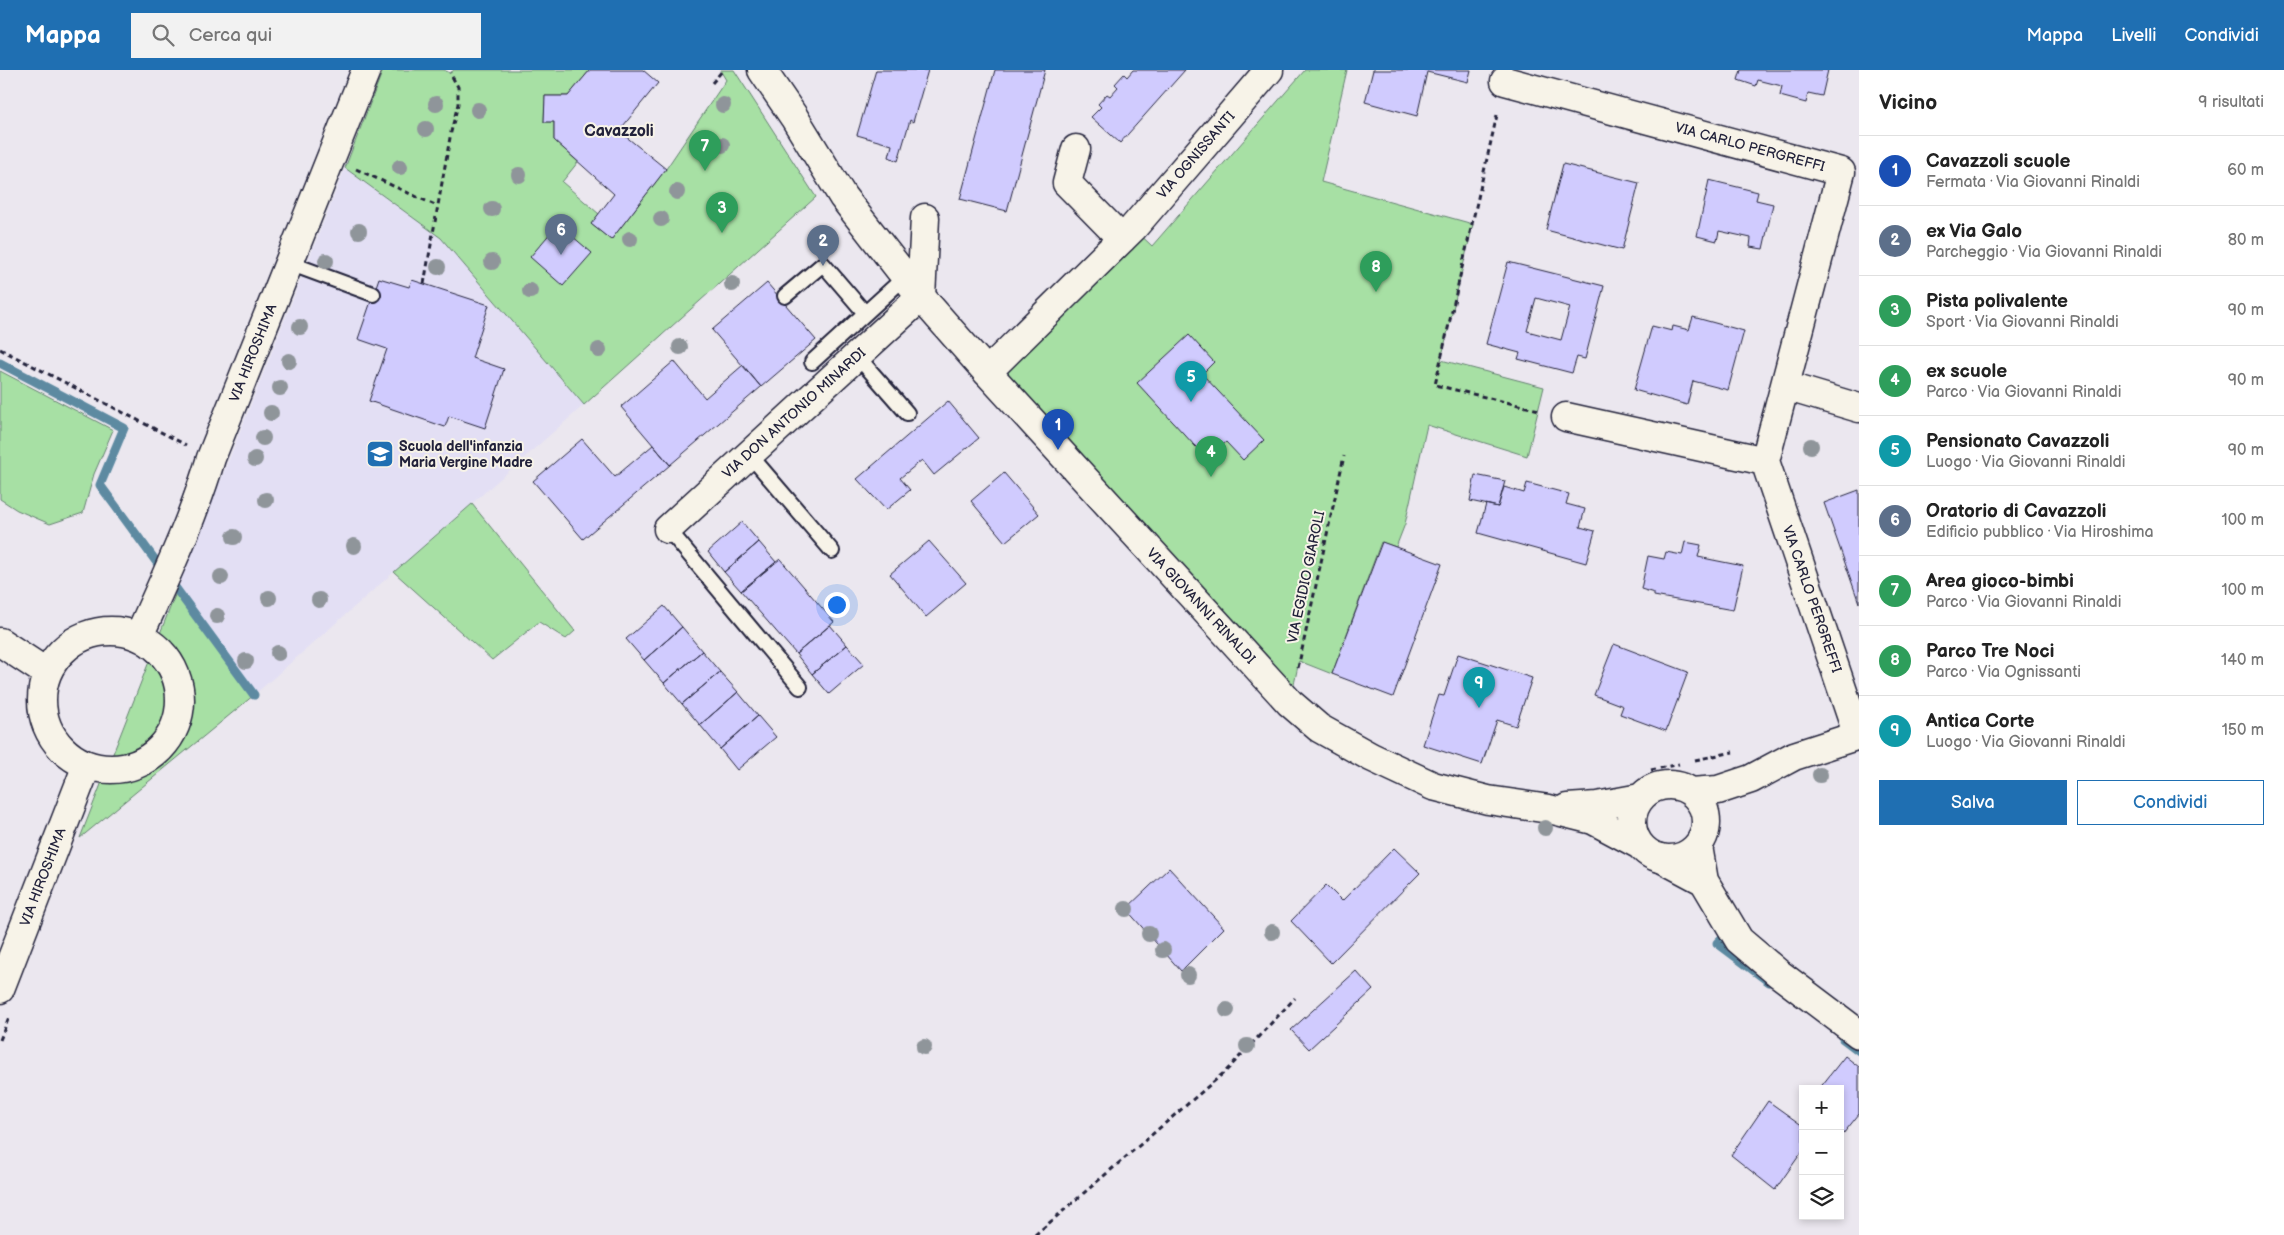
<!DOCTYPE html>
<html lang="it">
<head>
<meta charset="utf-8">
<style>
	body { margin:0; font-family:"Balsamiq Sans",sans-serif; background:#f2f2f2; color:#222 }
	.controls { position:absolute; right:15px; bottom:15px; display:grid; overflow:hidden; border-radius:0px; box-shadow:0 2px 8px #0003 }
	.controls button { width:45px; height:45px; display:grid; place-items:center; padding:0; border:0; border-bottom:1px solid #e0e0e0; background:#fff; color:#222; font:25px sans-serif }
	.you { position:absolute; left:836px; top:534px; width:18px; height:18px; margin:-12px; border:4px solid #fff; border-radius:50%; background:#1a73e8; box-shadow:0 0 0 8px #1a73e833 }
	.badge { display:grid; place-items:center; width:32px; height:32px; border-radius:50%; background:#1f6fb2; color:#fff; font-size:16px; font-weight:700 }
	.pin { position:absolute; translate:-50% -41px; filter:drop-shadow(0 1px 2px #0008) }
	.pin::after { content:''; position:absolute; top:26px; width:18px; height:15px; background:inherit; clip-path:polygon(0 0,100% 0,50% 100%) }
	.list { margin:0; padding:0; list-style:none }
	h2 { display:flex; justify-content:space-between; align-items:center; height:65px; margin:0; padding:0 20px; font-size:21px }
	h2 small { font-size:16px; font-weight:400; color:#767676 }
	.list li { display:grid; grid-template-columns:32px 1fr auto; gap:15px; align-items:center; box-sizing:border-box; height:70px; padding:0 20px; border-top:1px solid #e0e0e0 }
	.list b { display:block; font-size:19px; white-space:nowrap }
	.list p { margin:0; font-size:16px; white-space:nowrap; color:#767676 }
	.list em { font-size:16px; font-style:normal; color:#767676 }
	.actions { display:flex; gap:10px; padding:15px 20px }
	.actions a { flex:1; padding:11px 0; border:1px solid #1f6fb2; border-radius:0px; text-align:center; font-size:18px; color:#1f6fb2 }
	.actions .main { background:#1f6fb2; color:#fff }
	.icon { flex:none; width:28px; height:28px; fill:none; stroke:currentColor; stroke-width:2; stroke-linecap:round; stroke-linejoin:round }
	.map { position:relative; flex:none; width:1859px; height:1165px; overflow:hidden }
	header { display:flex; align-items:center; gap:30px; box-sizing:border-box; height:70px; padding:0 25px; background:#1f6fb2; color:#fff }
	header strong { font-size:24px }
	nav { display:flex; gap:28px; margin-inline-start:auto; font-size:18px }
	.search { width:350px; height:45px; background:#f2f2f2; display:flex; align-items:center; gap:12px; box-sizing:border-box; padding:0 18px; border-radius:0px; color:#767676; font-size:19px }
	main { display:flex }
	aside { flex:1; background:#fff }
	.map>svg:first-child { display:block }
	.built { fill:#e3dff4 }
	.green { fill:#a7e0a4; stroke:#648170 }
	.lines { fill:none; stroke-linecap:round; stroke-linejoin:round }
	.stream { stroke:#5d8aa1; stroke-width:9 }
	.building { fill:#d0cbfe; stroke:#22223b; fill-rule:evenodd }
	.service-casing { stroke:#22223b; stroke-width:18 }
	.minor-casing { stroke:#22223b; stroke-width:31 }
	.tertiary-casing { stroke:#22223b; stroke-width:31 }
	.path { stroke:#22223b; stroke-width:3; stroke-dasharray:5 4; stroke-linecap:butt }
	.service { stroke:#f7f3e8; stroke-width:14 }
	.minor { stroke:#f7f3e8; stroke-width:28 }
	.tertiary { stroke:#f7f3e8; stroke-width:28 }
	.tree { fill:#8f959a }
	.labels { text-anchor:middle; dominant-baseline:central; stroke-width:4; stroke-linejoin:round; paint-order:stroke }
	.street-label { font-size:14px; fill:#22223b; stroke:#f7f3e8 }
	.poi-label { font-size:14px; font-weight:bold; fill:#22223b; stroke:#f7f3e8; text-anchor:start }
	.quarter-label { font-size:16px; font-weight:bold; fill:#22223b; stroke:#f7f3e8 }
</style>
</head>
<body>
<header>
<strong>Mappa</strong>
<div class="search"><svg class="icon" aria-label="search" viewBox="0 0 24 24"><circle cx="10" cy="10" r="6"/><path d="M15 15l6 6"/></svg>Cerca qui</div>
<nav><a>Mappa</a><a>Livelli</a><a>Condividi</a></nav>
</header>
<main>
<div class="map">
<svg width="1859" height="1165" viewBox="0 0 1859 1165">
	<rect width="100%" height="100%" fill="#ebe7ef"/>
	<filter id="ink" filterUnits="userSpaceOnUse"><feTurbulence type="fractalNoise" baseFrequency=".02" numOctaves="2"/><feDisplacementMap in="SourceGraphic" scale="10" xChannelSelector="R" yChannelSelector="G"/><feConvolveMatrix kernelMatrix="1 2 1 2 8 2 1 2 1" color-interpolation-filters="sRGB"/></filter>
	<g filter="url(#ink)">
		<!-- built -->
		<path class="built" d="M345,98l96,70 143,167 -330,290 -77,-105z"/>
		<!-- green -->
		<path class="green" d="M383,0h61l6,3 4,-3h136l-22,26h-23l-1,26h10v18l24,22 -16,20 37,32 -8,10 20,16 55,-71 60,-89 -6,-10h14l82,127 -232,208 -143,-167 -96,-70z
			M1305,0h42l-26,112 152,42 -32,136 103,27 -17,69 -100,-31 -22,99 -9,23 -15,-5 -49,132 -33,-13 -9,42 -303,-331 146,-144 19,18z
			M0,301l113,59 -19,44 -11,39 -33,11 -33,-14 -17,-11z
			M472,434l103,127 -9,8 -27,-17 -47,38 -98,-88z
			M177,520l77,105 -174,143z"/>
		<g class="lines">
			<!-- stream -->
			<path class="stream" d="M0,293l124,65 -24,57 154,210
				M1722,868l-5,5 52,39
				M1843,969l16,12"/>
		</g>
		<!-- building -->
		<path class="building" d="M590,0h53l15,13 -39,48 47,38 -55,71 -20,-16 23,-30 -60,-54v-18h-10l1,-26h23z
			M876,0h52l-15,52 -3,-2 -12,41 -9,-4 3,-12 -35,-10z
			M995,0h50l-38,141 -47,-12z
			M1133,0h52l-65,73 -29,-26 10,-10 -3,-3 9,-10 3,2 8,-9 -3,-3 9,-10 3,3z
			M1373,0h98l-3,12 -41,-10 -10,44 -52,-14z
			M1741,0h87l-6,26 -14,-3 -2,10 -26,-7 2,-10 -24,-6 -2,6 -18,-6z
			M1563,94l76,19 -17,67 -76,-20z
			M1709,110l49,12 -2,8 17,4 -10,45 -13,-2 1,-9 -32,-7 -2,10 -20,-5z
			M558,154l34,29 -29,33 -33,-29z
			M1508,192l96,24 -19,73 -8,-2 -5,16 -54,-14 2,-6 -34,-9zM1536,228l34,9 -9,33 -34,-9z
			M379,208l30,9 3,-7 77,25 -17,53 32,11 -19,59 -36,-12 -4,11 -76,-26 18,-52 -29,-10z
			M767,213l49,57 -55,47 -49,-57z
			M1693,247l51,14 -16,59 -35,-9 -6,24 -53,-15 18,-64 20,5 1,-5 16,4z
			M1189,265l25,27 -12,12 62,66 -21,20 -17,-18 -19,17 -70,-76z
			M674,291l31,37 38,-33 18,22 -91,78 -49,-58z
			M948,331l31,37 -45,37 -12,-15 -22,18 10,12 -24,20 -29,-31z
			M582,369l33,38 38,-32 17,20 -87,74 -50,-58z
			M1004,403l35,41 -34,28 -34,-41z
			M1475,405l30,6 -7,26 -28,-6z
			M1527,413l42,11 -3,10 19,5 -5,18 15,4 -9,32 -108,-30 8,-29 12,3 6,-20 20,6z
			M1859,420v113l-35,-100z
			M742,452l17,20 -35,30 -16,-20z
			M929,471l37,42 -40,34 -36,-43z
			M759,472l17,20 -35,29 -17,-19z
			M1382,472l60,22 -49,133 -61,-23z
			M1685,472l16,3 -3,12 45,9 -10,44 -79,-14v-3l-13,-4 7,-33 16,3 2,-7 16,3z
			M780,489l54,63 -38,32 -55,-63z
			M664,536l18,21 -38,33 -18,-21z
			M830,555l17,20 -35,29 -16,-20z
			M682,557l20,24 -38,32 -20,-23z
			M1614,574l74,28 -22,59 -46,-17 3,-8 -29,-11z
			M847,575l17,19 -35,30 -17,-20z
			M702,581l18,21 -38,32 -18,-21z
			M1458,584l74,24 -16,48 -19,-6 -15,44 -59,-19 16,-50 5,1z
			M720,602l18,20 -38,33 -18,-21z
			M738,622l20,24 -38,33 -20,-24z
			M758,646l18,21 -39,33 -17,-21z
			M1394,778l26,25 -89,90 -40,-42 35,-36 16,16z
			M1169,798l55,60 -43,43 -55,-62z
			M1356,901l17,19 -64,59 -18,-19z
			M1845,986l14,11v47l-16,20 -3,-2v-43h-21z
			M1768,1031l35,25v24l-28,40 -44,-35z"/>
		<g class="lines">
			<!-- service casing -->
			<g class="service-casing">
				<path id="service" d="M289,193l84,31
					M785,226l38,-32 42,49
					M857,286l50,57
					M812,292l93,-85
					M749,384l83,97
					M668,459l132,158"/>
			</g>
			<!-- minor casing -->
			<g class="minor-casing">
				<path id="minor" d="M1505,11l336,91 -76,289
					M1076,79l-9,34 55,56
					M987,302l146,-144 136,-158
					M1785,316l74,22
					M1566,347l199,44 93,275
					M668,459l253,-232 4,-79
					M1698,776l6,35 35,59 39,33 81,61
					M1661,788l43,23"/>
			</g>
			<!-- tertiary casing -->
			<g class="tertiary-casing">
				<path id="tertiary" d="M762,0l32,47 49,80 78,100 66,75 303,331 29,25 52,29 62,29 55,14 61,9 44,11 45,24
					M42 630a69 69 0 1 1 138 0a69 69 0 1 1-138 0Z
					M139,566c26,-58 54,-117 72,-178l155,-388
					M0,572l47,31
					M1632 752a37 37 0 1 1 74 0a37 37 0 1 1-74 0Z
					M1691,722l27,-2 33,-11 43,-23 65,-21
					M1567,738l30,-2 43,-8
					M0,919l87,-224"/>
			</g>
			<!-- path -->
			<path class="path" d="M712,13l11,-13
				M1497,45l-62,270 104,25
				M356,99l81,37
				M424,214l27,-152 7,-28v-17l-8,-14
				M0,279l186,96
				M1298,598l46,-212
				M1695,690l38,-8
				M1651,700l28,-6
				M114,704c63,-5 96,-77 50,-124
				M0,970l9,-23
				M1035,1165l191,-164 69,-73"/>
			<!-- service -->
			<use href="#service" class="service"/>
			<!-- minor -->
			<use href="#minor" class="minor"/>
			<!-- tertiary -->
			<use href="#tertiary" class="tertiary"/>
		</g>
		<!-- trees -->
		<g class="tree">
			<circle cx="436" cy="34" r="8"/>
			<circle cx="723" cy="35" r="8"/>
			<circle cx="478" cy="40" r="8"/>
			<circle cx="426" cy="59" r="8"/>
			<circle cx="722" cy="75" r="8"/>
			<circle cx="400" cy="97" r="8"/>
			<circle cx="519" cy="105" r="8"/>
			<circle cx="677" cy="122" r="8"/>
			<circle cx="492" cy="139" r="8"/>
			<circle cx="661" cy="149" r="8"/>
			<circle cx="359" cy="161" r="8"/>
			<circle cx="630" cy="169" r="8"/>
			<circle cx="326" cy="191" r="8"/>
			<circle cx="492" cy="192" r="8"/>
			<circle cx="438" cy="197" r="8"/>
			<circle cx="732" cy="214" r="8"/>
			<circle cx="530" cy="221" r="8"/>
			<circle cx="300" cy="257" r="8"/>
			<circle cx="680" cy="277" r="8"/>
			<circle cx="599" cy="280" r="8"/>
			<circle cx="289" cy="291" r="8"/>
			<circle cx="280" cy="318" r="8"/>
			<circle cx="271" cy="343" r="8"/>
			<circle cx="263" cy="368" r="8"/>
			<circle cx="1811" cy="376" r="8"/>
			<circle cx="255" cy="389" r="8"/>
			<circle cx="266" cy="430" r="8"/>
			<circle cx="234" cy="467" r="8"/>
			<circle cx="354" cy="476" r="8"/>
			<circle cx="221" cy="507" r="8"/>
			<circle cx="269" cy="528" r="8"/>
			<circle cx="319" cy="530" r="8"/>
			<circle cx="217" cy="546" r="8"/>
			<circle cx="278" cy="583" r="8"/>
			<circle cx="246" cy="591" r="8"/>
			<circle cx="1820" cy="705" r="8"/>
			<circle cx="1545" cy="758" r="8"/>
			<circle cx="1126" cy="839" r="8"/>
			<circle cx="1272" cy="862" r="8"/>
			<circle cx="1149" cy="864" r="8"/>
			<circle cx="1163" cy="880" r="8"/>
			<circle cx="1188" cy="905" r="8"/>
			<circle cx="1227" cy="940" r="8"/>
			<circle cx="1247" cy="976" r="8"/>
			<circle cx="924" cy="977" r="8"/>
		</g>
	</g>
	<!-- icons -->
	<defs>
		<g id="school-square" transform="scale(1.4375)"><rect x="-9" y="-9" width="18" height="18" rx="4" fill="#1f6fb2" stroke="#f7f3e8"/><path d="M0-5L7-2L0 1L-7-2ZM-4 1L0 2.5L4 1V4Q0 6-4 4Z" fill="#fff"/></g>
	</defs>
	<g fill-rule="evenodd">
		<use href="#school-square" x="380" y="384"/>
	</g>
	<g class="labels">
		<!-- street labels -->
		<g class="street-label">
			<text transform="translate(1750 77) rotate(15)">VIA CARLO PERGREFFI</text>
			<text transform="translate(1196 85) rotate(-49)">VIA OGNISSANTI</text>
			<text transform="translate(253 283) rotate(-68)">VIA HIROSHIMA</text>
			<text transform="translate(794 343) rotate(-42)">VIA DON ANTONIO MINARDI</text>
			<text transform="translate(1306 507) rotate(-78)">VIA EGIDIO GIAROLI</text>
			<text transform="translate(1812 529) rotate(71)">VIA CARLO PERGREFFI</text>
			<text transform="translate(1201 536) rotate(47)">VIA GIOVANNI RINALDI</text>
			<text transform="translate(43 807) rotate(-69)">VIA HIROSHIMA</text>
		</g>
		<!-- poi labels -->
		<g class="poi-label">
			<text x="399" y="376">Scuola dell'infanzia<tspan x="399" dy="16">Maria Vergine Madre</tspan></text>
		</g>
		<!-- quarter labels -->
		<g class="quarter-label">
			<text x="619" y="61">Cavazzoli</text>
		</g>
	</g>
</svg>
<div class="controls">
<button>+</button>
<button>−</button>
<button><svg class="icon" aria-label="layers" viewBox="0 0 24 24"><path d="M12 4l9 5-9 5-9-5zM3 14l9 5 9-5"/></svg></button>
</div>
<div class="you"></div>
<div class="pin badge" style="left:1058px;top:380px;background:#1a4fb4">1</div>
<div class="pin badge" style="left:823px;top:196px;background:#5c6f8a">2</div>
<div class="pin badge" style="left:722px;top:163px;background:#2e9e5b">3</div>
<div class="pin badge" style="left:1211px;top:407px;background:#2e9e5b">4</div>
<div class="pin badge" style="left:1191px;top:332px;background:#0f9aa8">5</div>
<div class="pin badge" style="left:561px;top:185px;background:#5c6f8a">6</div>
<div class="pin badge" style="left:705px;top:101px;background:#2e9e5b">7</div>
<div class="pin badge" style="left:1376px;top:222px;background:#2e9e5b">8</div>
<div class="pin badge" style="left:1479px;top:638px;background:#0f9aa8">9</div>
</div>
<aside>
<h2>Vicino<small>9 risultati</small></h2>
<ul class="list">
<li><span class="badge" style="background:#1a4fb4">1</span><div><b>Cavazzoli scuole</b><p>Fermata · Via Giovanni Rinaldi</p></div><em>60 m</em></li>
<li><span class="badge" style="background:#5c6f8a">2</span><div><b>ex Via Galo</b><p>Parcheggio · Via Giovanni Rinaldi</p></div><em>80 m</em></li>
<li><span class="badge" style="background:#2e9e5b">3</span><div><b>Pista polivalente</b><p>Sport · Via Giovanni Rinaldi</p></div><em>90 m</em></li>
<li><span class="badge" style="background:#2e9e5b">4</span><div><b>ex scuole</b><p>Parco · Via Giovanni Rinaldi</p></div><em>90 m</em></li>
<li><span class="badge" style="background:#0f9aa8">5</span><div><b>Pensionato Cavazzoli</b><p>Luogo · Via Giovanni Rinaldi</p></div><em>90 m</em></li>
<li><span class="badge" style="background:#5c6f8a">6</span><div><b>Oratorio di Cavazzoli</b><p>Edificio pubblico · Via Hiroshima</p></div><em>100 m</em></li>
<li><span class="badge" style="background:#2e9e5b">7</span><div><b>Area gioco-bimbi</b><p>Parco · Via Giovanni Rinaldi</p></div><em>100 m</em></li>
<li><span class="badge" style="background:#2e9e5b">8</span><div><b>Parco Tre Noci</b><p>Parco · Via Ognissanti</p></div><em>140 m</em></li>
<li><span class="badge" style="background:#0f9aa8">9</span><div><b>Antica Corte</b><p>Luogo · Via Giovanni Rinaldi</p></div><em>150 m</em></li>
</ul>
<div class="actions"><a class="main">Salva</a><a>Condividi</a></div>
</aside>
</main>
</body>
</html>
